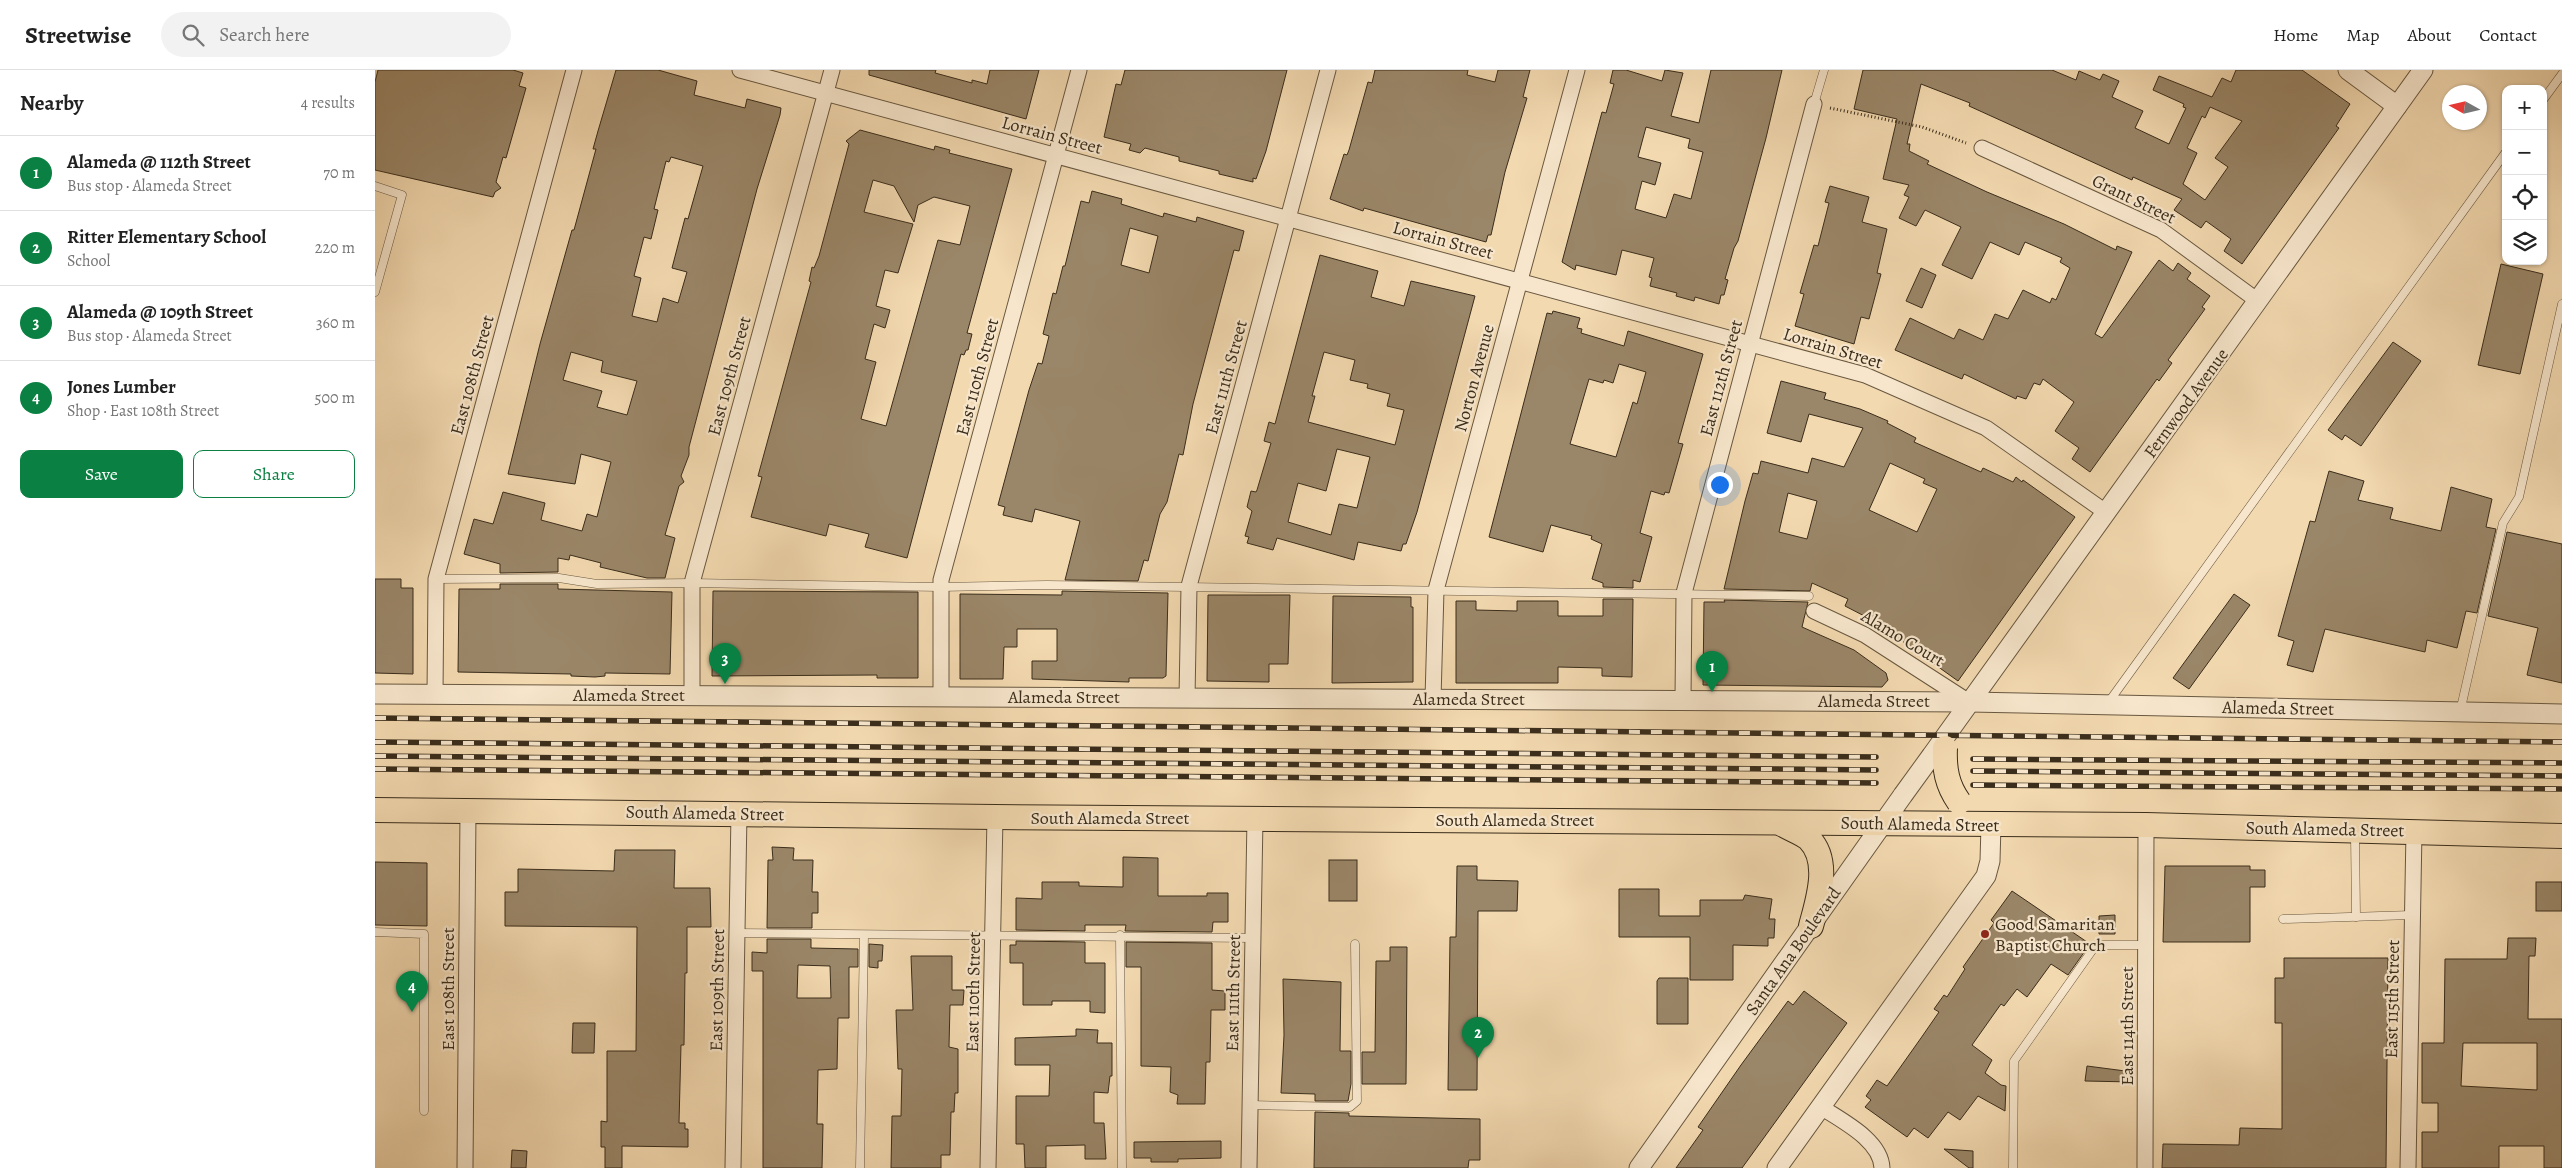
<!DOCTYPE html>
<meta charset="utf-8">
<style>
body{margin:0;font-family:Alegreya,serif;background:#f2f2f2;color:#222}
.controls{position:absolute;right:15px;top:15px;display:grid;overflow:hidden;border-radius:10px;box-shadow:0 1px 4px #0004}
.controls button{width:45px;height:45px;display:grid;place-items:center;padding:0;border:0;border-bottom:1px solid #e0e0e0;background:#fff;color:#222;font:25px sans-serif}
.compass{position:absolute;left:2067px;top:15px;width:45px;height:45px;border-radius:50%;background:#fff;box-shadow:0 1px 4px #0004;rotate:278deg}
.you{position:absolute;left:1344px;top:414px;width:18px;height:18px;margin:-12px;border:4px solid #fff;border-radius:50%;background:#1a73e8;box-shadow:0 0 0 8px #1a73e833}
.badge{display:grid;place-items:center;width:32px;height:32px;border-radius:50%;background:#0b8043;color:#fff;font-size:16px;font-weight:700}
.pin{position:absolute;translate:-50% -41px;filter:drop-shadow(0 1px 2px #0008)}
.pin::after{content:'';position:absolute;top:26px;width:18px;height:15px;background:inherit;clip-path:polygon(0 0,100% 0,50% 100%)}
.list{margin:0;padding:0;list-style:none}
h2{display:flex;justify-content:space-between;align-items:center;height:65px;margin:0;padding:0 20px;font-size:21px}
h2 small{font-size:16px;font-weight:400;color:#767676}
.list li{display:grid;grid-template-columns:32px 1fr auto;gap:15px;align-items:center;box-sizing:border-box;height:75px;padding:0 20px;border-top:1px solid #e0e0e0}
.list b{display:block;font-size:19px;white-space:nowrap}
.list p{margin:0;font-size:16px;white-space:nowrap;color:#767676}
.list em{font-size:16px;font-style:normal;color:#767676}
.actions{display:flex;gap:10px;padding:15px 20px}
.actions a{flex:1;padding:11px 0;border:1px solid #0b8043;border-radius:10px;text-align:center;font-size:18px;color:#0b8043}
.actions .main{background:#0b8043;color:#fff}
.icon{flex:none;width:28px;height:28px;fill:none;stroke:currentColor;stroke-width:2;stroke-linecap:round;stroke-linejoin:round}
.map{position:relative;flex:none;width:2187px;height:1098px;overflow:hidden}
header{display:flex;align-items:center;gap:30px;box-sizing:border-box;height:70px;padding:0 25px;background:#fff;border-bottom:1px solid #e0e0e0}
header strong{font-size:24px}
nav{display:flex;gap:28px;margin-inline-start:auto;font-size:18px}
.search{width:350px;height:45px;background:#f2f2f2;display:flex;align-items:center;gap:12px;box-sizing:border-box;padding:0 18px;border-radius:28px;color:#767676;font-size:19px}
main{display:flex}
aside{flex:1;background:#fff}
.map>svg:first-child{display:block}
.building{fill:#9a8668;stroke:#3a2d1b;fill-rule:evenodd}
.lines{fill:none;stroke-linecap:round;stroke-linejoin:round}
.service-casing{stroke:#685840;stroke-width:9}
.minor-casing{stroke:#685840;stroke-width:17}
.tertiary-casing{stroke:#685840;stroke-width:21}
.primary-casing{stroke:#3a2d1b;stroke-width:26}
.path{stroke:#3a2d1b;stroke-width:3;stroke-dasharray:1 2.5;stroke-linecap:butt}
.service{stroke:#f7e6cc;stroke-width:8}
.minor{stroke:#f7e6cc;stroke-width:15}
.tertiary{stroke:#f7e6cc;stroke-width:19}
.primary{stroke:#f3d9b0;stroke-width:24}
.rail-casing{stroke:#3a2d1b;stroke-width:5.5}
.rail{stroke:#f7e6cc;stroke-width:4;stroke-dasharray:11;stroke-linecap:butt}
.tertiary-bridge-casing{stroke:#685840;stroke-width:21;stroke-linecap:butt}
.primary-bridge-casing{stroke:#3a2d1b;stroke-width:26;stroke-linecap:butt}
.tertiary-bridge{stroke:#f7e6cc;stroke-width:19}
.primary-bridge{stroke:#f3d9b0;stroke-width:24}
.poi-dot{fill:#8f2418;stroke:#f7e6cc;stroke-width:2}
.labels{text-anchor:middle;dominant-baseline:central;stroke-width:4.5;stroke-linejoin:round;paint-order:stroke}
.street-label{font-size:18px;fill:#3a2d1b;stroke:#f7e6cc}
.poi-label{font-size:18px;fill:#3a2d1b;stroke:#f7e6cc;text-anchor:start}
</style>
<header>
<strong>Streetwise</strong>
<div class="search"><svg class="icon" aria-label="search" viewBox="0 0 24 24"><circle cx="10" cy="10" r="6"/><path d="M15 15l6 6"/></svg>Search here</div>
<nav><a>Home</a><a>Map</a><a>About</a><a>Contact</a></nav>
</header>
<main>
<aside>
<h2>Nearby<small>4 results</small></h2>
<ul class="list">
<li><span class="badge">1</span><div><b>Alameda @ 112th Street</b><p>Bus stop · Alameda Street</p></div><em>70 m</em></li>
<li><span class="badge">2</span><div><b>Ritter Elementary School</b><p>School</p></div><em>220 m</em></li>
<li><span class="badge">3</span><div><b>Alameda @ 109th Street</b><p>Bus stop · Alameda Street</p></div><em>360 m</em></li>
<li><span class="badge">4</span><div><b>Jones Lumber</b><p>Shop · East 108th Street</p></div><em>500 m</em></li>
</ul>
<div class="actions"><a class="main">Save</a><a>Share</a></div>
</aside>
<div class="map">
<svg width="2187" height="1098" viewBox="0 0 2187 1098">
<rect width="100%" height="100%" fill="#f3d9b0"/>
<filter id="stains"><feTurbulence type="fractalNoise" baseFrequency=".004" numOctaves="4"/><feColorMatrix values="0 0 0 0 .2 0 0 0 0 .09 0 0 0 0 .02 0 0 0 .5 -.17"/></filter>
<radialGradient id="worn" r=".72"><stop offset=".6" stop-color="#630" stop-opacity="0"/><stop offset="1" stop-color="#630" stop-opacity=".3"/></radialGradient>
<g class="building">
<polygon points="3,0 138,0 148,3 144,16 151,18 131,88 128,87 121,112 126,118 120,122 118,127 0,100 0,12"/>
<path d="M241 0H283L322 11 319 25 370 38 372 29 406 38 405 45 382 119 314 377V385L306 406 309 412 304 416 290 465 300 468 290 508H272L225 497 226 493 195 485 194 490 183 488V502L125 503V494L89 484 99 449 118 454 128 422 170 433 166 450 207 461 212 444 222 447 236 392 206 384 200 414 133 404 165 274 197 160H199L221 79H218L223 61ZM296 87 328 96 313 149 310 148 297 198 312 202 303 233 288 228 282 252 257 246 266 208 259 206 269 167 276 169 283 140 279 139 291 91 294 92ZM196 282 228 291 226 302 262 311 252 345 222 337 227 321 188 310Z"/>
<polygon points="494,0 561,0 560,3 597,13 597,10 612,14 615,0 664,0 651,49 494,5"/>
<polygon points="750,0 912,0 891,81 881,109 878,108 878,112 844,104 844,101 804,91 804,87 770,78 765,83 754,80 756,74 729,67 741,14 746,15"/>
<polygon points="1000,0 1093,0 1092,5 1120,12 1123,0 1155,0 1148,27 1152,28 1130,102 1116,165 1113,165 1111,172 989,138 988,141 955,129 969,84 972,85 974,80 993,12 997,13"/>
<path d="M1238 0H1251L1287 11 1290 0 1308 3 1296 46 1324 53 1336 0H1407L1391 68 1363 171 1359 178 1350 209 1353 210 1349 225H1346L1344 234 1320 227 1319 231 1301 226 1302 223 1275 216 1277 208 1274 207 1279 188 1247 180 1241 205 1201 195 1200 200 1187 192 1227 42 1231 43 1239 14 1235 13ZM1271 57 1315 69 1313 78 1328 82 1316 129 1299 124 1291 148 1260 139 1267 111 1280 115 1286 93 1263 87Z"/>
<path d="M1488 0H1677L1701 10 1704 1 1725 10 1728 4 1744 11 1737 27 1768 41 1760 58 1794 74 1811 38 1808 37 1809 34 1778 20 1784 6 1837 27 1847 8 1856 12 1861 0H1927L1975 34 1961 56 1964 58 1867 194 1849 181 1856 169 1831 151 1826 158 1799 140 1807 129 1758 107 1757 110 1594 36 1595 33 1546 14 1532 74H1535L1534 81 1554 91 1552 94 1612 122 1689 154 1741 180 1742 176 1757 182 1720 264 1727 268 1784 190 1798 201 1803 193 1816 203 1812 209 1835 226 1827 237 1830 239 1793 290 1797 293 1784 311 1782 309 1715 402 1697 389 1704 378 1680 361 1699 332 1668 309 1665 315 1659 313 1651 329 1642 326 1641 329 1589 304 1587 309 1520 280 1535 248 1579 269 1584 259 1608 270 1620 244 1633 249 1648 220 1675 233 1677 228 1681 230 1695 198 1685 192 1687 188 1650 172 1644 185 1615 172 1597 209 1567 195 1586 157 1550 140 1541 156 1524 148 1534 127 1529 125 1534 115 1508 109 1522 49 1479 39ZM1835 37 1867 51 1840 88 1853 97 1830 130 1808 114 1822 83 1812 78 1827 46 1830 48Z"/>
<path d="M485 60 559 80 560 76 575 80 574 83 637 99 592 263 597 264 593 280H591L589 285 586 284 532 488 490 477 494 464 454 454 451 466 376 447 387 407 383 406 436 212 434 211 437 197 439 198 444 186 474 74 471 71ZM498 110 519 116 539 152 543 135 559 127 595 136 585 175 563 170 511 356 486 349 501 292 490 289 499 254 510 258 515 240 501 236 510 200 523 203 538 154 489 142Z"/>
<polygon points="1455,116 1494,127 1487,152 1512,159 1502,203 1506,204 1494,249 1486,247 1479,274 1420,256 1429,224 1425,223 1439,175 1443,176 1454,133 1450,132"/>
<path d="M717 121 747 129 746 134 788 147 789 143 821 152 822 147 869 161 864 181 859 180 818 334 808 385 804 384 792 432 785 444 773 491 769 490 763 511 690 510 705 451 660 439 657 452 628 445 630 437 623 435 654 320 663 293 667 294 674 266 668 264 678 223 681 224 688 196H690L706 131 714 133ZM755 158 783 166 774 203 746 195Z"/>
<path d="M945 185 1003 201 996 227 1029 236 1036 211 1100 226 1042 442 1031 474H1028L1026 481 983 472 979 490 902 468 898 480 872 473 874 467 870 466 877 441 872 437 876 421 881 422 882 420 896 373 889 371 894 352 900 354ZM949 282 980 290 975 310 993 314 992 318 1015 324 1012 336 1029 340 1020 375 933 352 940 326H937ZM962 379 995 387 982 438 964 434 956 465 913 452 923 413 951 421Z"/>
<polygon points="2126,194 2168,204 2145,304 2103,295"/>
<polygon points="1546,198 1561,205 1547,238 1531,231"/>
<path d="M1178 241 1205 248 1202 258 1207 259 1206 263 1249 276 1253 261 1328 284 1303 373 1308 374 1294 423 1290 422 1289 425 1276 421 1265 463 1277 467 1265 512 1258 510V518L1228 517V513L1217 509 1227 474 1216 469 1217 466 1176 455 1168 482 1114 467 1172 243 1177 244ZM1244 294 1271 302 1262 334 1258 332 1241 387 1195 374 1214 309 1228 313 1229 310 1238 313Z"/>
<polygon points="2018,272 2046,291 1986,376 1970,365 1967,370 1953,360"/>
<path d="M1406 311 1451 323 1449 329 1485 339 1513 351 1512 353 1541 368 1539 372 1606 402 1608 398 1638 412 1641 407 1647 412 1648 410 1700 447 1583 611 1499 551 1470 536 1473 529 1437 513 1435 521 1349 519 1370 431 1378 403 1383 404 1386 391 1433 403 1437 388 1469 397 1488 358 1434 344 1426 372 1392 363ZM1515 393 1550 409 1548 413 1562 419 1542 462 1494 440ZM1413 423 1442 431 1432 469 1404 462Z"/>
<polygon points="1954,401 1989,411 1983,430 2018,438 2015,449 2066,461 2076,417 2117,429 2111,457 2121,459 2102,543 2091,541 2082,578 2052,570 2050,582 1950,559 1938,602 1912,595 1919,571 1903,566 1935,451 1940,452"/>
<polygon points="2132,462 2187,474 2187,613 2152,605 2163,558 2113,546"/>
<polygon points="0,509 26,509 26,518 38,518 38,604 0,603"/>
<polygon points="125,514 183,514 183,519 297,522 295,604 230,603 230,606 220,607 196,606 196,604 83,602 84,519 125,519"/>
<polygon points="338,521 543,522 543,608 502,608 502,605 337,606"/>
<polygon points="687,521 793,523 791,606 788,608 754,608 754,612 657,609 657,591 682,591 682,559 642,559 642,577 629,577 628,609 585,609 585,524 687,525"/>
<polygon points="1859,524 1875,535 1814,619 1798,608"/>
<polygon points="833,525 915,525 913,594 894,594 894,612 832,611"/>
<polygon points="958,526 1036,527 1036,537 1038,537 1038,612 957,613"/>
<polygon points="1228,529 1258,529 1257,607 1227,606 1227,598 1183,597 1183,613 1081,613 1081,531 1101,531 1101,540 1142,541 1142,531 1183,531 1183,546 1228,546"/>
<polygon points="1349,530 1433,532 1427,557 1479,580 1511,603 1513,610 1507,617 1328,615 1329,532 1350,532"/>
<polygon points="397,777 419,778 418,790 438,790 437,822 443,822 443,843 437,843 437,858 392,858 393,790 398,790"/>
<polygon points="240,780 300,780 299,818 335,818 336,857 312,857 312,903 310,903 309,975 306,975 304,1053 310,1053 310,1059 313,1059 313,1077 247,1076 247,1098 230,1098 230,1077 226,1077 226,1051 232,1052 232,981 261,981 262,857 130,856 130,822 143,822 143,799 239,801"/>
<polygon points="748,787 783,788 783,826 832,826 832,823 853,823 853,852 838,852 837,862 750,861 751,855 710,855 710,861 641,860 641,828 667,829 667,812 704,812 704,816 748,817"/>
<rect x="954" y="790" width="28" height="41"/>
<polygon points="0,792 52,793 52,856 0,855"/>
<polygon points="1082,796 1102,796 1102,810 1143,811 1142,841 1103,841 1102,1020 1073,1020 1075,867 1081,867"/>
<polygon points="1790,796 1875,796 1875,800 1890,800 1890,817 1875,817 1875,872 1788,872"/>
<rect x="2161" y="812" width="26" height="29"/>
<polygon points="1244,819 1284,819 1284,846 1325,846 1325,830 1368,830 1370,825 1397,829 1394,849 1400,849 1399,868 1393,868 1393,876 1358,875 1358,910 1315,910 1315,867 1244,867"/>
<polygon points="1637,821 1715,874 1693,905 1676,894 1652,927 1642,919 1629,936 1626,934 1597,975 1617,990 1610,1003 1626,1015 1631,1016 1630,1041 1603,1026 1585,1050 1573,1042 1553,1068 1539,1058 1532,1067 1490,1037 1496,1030 1491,1026 1502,1010 1512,1016 1546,968 1564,942 1559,939 1569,925 1572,927 1590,899 1588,897 1619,853 1616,850"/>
<polygon points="1740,845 1740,864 1724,864 1724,846"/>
<path d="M2133 868H2161L2160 886H2154L2153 949H2187V1098H2169V1076H2124V1098H2047V1062H2063V1033H2047V973H2069L2070 889H2132ZM2088 973H2162V1020L2086 1016Z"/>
<path d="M392 869H436V878L483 879V897H474V948H463L462 999 443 1000 442 1054H448L447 1098H388V901H377V882L392 883ZM423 895 455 896 456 928H422Z"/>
<polygon points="641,871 710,872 710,893 730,893 730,943 715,942 715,931 677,931 677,935 648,935 648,893 635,893 635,875 641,875"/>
<polygon points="751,872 837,873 837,920 850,921 850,940 836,940 835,992 831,992 830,1034 802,1034 803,1025 795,1022 796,997 766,996 766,897 751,897"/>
<polygon points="494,874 508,875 507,891 503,891 503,898 494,897"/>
<polygon points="1015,877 1032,877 1031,1014 987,1014 987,982 1000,982 1001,891 1015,891"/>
<polygon points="536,886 577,886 577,920 589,920 588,935 575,935 574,977 583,979 583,1023 580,1023 579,1042 576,1042 575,1085 566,1085 566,1098 516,1098 517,1046 526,1046 527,999 523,999 521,940 538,940"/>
<polygon points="1909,888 2013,888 2011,1098 1787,1098 1788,1074 1864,1075 1865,1058 1907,1059 1907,953 1900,953 1900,908 1909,908"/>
<polygon points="1284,908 1313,908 1313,954 1282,954 1282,911"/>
<polygon points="908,909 966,912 965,981 976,981 976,1014 973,1031 940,1031 940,1024 906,1023 909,965"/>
<polygon points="1429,921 1472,953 1367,1098 1301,1098 1328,1060 1323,1057 1366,995 1413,931 1418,935"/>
<polygon points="198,953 220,953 219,983 197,983"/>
<polygon points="701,959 723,960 722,973 737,973 737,1006 735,1006 733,1023 719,1022 719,1053 729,1053 731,1089 710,1089 710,1075 671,1076 671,1098 650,1098 649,1074 641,1074 641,1026 674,1026 675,995 640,995 640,968 701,966"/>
<polygon points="1712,996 1758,1002 1757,1012 1710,1011"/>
<polygon points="940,1042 974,1043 974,1046 1105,1049 1105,1090 1094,1090 1093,1098 939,1098"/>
<polygon points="846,1071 846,1088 803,1089 803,1092 776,1092 776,1088 759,1088 759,1072"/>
<polygon points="1569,1079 1598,1081 1598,1098 1594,1098"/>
<polygon points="137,1080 152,1081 151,1098 136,1098"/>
</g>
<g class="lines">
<defs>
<g id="service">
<polyline points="2168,30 2187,4"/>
<polyline points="1439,34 1449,0"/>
<polyline points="0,116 27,125 0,222"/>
<polyline points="61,509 184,508 222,514 317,513 565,517 672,515 1434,526"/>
<polyline points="1733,633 2131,82"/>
<polyline points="2085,642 2128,453 2144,427 2187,234"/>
<polyline points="1980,764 1981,847"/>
<polyline points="1908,849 2037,845"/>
<polyline points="0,862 49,864 49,1041"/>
<polyline points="361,863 878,868"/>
<polyline points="745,865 747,1098"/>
<polyline points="875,1035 975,1037 982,1031 980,874"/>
<polyline points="485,1098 489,865"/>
<polyline points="1638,1098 1639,991 1721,875 1771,875"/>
</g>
<g id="minor">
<polyline points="365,0 1490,305 1611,358 1732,443"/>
<polyline points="1607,78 1786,160 1883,231"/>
<polyline points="1439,541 1490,565 1594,632"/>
<polyline points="60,625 61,509 199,0"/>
<polyline points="317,626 317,513 457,0"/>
<polyline points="566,627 566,510 704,0"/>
<polyline points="812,628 814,516 953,0"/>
<polyline points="1058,629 1061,520 1202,0"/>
<polyline points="1308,630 1309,523 1439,34"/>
<path d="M1446 1037C1467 1051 1506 1070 1507 1098"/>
<polyline points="90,1098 93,741"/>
<polyline points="358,1098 364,743"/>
<polyline points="613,1098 620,747"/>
<polyline points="874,1098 880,748"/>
<polyline points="1770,1098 1771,755"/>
<polyline points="2033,1098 2039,761"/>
</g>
<g id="tertiary">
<polyline points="1973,0 2022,36"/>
<polyline points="0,624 1594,632 2187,644"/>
<polyline points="1557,685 2048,0"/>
<polyline points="1264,1098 1528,725"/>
<polyline points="1402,1098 1611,806 1615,791 1616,755"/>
</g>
<g id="primary">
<polyline points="0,740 620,747 1771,755 2187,766"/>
<path d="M1407 754C1415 759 1427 763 1434 769 1456 791 1443 830 1436 856"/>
</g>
</defs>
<use href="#service" class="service-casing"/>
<use href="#minor" class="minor-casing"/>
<use href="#tertiary" class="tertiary-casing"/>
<use href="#primary" class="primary-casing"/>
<polyline class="path" points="1455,38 1547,57 1591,73"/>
<use href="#service" class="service"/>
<use href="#minor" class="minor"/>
<use href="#tertiary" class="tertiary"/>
<use href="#primary" class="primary"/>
<defs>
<g id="rail">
<polyline points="0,648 2187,672"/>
<polyline points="0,672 1501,687"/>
<polyline points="0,686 1501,700"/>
<polyline points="1598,689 2187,693"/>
<polyline points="0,699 1501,713"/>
<polyline points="1598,701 2187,706"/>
<polyline points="1598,715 2187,719"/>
</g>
</defs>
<use href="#rail" class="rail-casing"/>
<use href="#rail" class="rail"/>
<defs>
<polyline id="tertiary-bridge" points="1528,725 1557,685"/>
<path id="primary-bridge" d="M1570 678C1569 699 1572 715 1584 732"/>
</defs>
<use href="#tertiary-bridge" class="tertiary-bridge-casing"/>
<use href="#primary-bridge" class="primary-bridge-casing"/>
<use href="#tertiary-bridge" class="tertiary-bridge"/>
<use href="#primary-bridge" class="primary-bridge"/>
</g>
<circle class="poi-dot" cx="1610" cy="864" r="5"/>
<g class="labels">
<g class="street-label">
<text transform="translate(677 65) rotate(15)">Lorrain Street</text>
<text transform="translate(1759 129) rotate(26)">Grant Street</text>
<text transform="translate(1068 170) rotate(15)">Lorrain Street</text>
<text transform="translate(1458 278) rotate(17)">Lorrain Street</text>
<text transform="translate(97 305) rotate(-75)">East 108th Street</text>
<text transform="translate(354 306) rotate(-75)">East 109th Street</text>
<text transform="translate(602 307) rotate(-75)">East 110th Street</text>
<text transform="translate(851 307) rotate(-75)">East 111th Street</text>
<text transform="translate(1099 308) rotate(-75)">Norton Avenue</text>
<text transform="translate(1346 308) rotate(-75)">East 112th Street</text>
<text transform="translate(1811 333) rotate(-54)">Fernwood Avenue</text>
<text transform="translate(1528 568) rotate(31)">Alamo Court</text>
<text x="254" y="625">Alameda Street</text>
<text x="689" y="627">Alameda Street</text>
<text x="1094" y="629">Alameda Street</text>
<text x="1499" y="631">Alameda Street</text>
<text transform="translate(1903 638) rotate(1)">Alameda Street</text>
<text transform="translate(330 743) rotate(1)">South Alameda Street</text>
<text x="735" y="748">South Alameda Street</text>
<text x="1140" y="750">South Alameda Street</text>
<text transform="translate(1545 754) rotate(1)">South Alameda Street</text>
<text transform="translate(1950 759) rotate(1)">South Alameda Street</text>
<text transform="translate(1418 881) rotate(-55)">Santa Ana Boulevard</text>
<text transform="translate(73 919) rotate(-90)">East 108th Street</text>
<text transform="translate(342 920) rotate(-89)">East 109th Street</text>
<text transform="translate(598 922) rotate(-89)">East 110th Street</text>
<text transform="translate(858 923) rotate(-89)">East 111th Street</text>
<text transform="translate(2017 929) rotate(-89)">East 115th Street</text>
<text transform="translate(1752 956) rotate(-90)">East 114th Street</text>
</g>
<g class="poi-label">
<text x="1620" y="854">Good Samaritan<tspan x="1620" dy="21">Baptist Church</tspan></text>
</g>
</g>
<rect width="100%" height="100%" filter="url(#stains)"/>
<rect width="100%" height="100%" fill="url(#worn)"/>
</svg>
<div class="controls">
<button>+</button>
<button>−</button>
<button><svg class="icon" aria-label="locate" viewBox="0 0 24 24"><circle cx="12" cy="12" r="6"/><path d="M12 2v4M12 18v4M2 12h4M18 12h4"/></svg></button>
<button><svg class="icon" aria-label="layers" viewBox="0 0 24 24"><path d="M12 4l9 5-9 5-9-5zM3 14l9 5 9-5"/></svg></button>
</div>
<svg class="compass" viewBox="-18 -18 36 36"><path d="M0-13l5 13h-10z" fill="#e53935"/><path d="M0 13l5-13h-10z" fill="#767676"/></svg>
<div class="you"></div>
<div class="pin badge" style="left:1337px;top:622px">1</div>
<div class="pin badge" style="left:1103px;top:988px">2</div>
<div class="pin badge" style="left:350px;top:614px">3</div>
<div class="pin badge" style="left:37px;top:942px">4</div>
</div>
</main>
